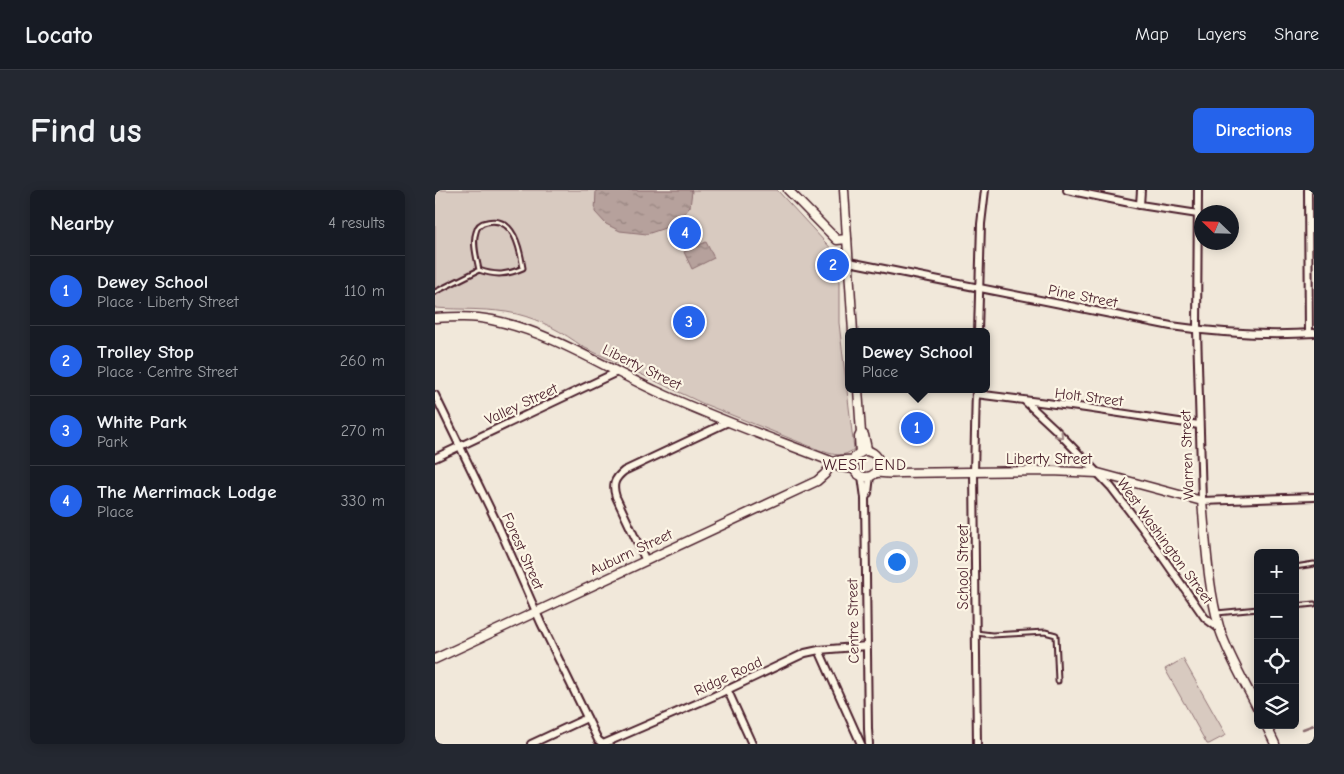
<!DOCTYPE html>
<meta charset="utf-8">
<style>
body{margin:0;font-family:"Comic Neue",sans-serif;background:#242831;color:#f1f3f6}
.controls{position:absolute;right:15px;bottom:15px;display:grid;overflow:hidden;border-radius:8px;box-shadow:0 2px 12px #0003}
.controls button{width:45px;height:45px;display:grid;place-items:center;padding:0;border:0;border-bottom:1px solid #363941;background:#171b24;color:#f1f3f6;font:25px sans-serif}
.compass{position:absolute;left:759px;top:15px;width:45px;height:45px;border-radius:50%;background:#171b24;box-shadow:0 2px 12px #0003;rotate:293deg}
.you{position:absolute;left:461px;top:371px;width:18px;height:18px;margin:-12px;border:4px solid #fff;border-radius:50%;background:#1a73e8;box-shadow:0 0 0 8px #1a73e833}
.badge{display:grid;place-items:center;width:32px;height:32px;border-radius:50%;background:#2563eb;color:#fff;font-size:16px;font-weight:700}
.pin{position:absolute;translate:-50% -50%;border:2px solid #fff;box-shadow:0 1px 5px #0006}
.popup{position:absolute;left:410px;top:138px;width:145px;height:65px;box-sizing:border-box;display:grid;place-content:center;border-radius:8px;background:#171b24;filter:drop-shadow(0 1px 4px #0005);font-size:16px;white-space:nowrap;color:#9ea1a6}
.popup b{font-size:19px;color:#f1f3f6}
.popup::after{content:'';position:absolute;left:50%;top:100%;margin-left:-10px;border:10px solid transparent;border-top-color:#171b24}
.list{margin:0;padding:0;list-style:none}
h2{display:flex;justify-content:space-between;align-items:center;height:65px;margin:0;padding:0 20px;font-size:21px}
h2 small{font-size:16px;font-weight:400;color:#9ea1a6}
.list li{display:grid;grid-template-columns:32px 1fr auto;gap:15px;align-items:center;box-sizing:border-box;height:70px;padding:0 20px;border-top:1px solid #363941}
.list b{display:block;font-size:19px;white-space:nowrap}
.list p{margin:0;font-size:16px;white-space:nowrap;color:#9ea1a6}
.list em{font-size:16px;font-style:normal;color:#9ea1a6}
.icon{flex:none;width:28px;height:28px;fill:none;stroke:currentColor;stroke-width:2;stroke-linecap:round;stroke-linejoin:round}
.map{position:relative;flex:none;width:879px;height:554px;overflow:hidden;border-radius:8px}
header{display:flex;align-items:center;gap:30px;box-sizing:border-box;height:70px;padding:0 25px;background:#171b24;border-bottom:1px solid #363941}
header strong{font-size:24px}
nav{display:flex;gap:28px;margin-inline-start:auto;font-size:18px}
.intro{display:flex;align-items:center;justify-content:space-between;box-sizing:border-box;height:120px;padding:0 30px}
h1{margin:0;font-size:35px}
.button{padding:12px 22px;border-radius:8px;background:#2563eb;color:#fff;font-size:18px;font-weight:700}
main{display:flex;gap:30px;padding:0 30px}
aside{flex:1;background:#171b24;border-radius:8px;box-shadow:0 2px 12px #0003}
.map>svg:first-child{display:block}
.park{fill:#d8cac0;stroke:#917476}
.water{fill:url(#water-ripples);stroke:#8b6d6f}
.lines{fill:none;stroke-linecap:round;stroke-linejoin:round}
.stream{stroke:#8b6d6f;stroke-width:2.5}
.service-casing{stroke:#4a1f2b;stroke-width:7}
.minor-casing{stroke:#4a1f2b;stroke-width:10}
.tertiary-casing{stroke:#4a1f2b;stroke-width:11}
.service{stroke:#fcf5e5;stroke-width:3}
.minor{stroke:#fcf5e5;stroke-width:6}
.tertiary{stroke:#fcf5e5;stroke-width:8}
.oneway{stroke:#a38a88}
.labels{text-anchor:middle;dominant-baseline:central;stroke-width:4.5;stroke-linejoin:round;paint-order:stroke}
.street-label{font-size:15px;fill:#4a1f2b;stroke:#fcf5e5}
.neighbourhood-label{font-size:16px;letter-spacing:1px;fill:#4a1f2b;stroke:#fcf5e5}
</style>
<header>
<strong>Locato</strong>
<nav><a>Map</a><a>Layers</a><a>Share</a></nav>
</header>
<div class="intro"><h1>Find us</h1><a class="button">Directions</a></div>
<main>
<aside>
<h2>Nearby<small>4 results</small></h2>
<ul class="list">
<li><span class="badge">1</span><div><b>Dewey School</b><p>Place · Liberty Street</p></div><em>110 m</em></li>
<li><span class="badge">2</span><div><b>Trolley Stop</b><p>Place · Centre Street</p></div><em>260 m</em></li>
<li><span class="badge">3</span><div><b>White Park</b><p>Park</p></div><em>270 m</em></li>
<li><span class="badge">4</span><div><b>The Merrimack Lodge</b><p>Place</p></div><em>330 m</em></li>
</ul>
</aside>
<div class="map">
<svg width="879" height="554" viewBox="0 0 879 554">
<defs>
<pattern id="water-ripples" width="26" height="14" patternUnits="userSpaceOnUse" patternTransform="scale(1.25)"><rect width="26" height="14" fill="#b6a19c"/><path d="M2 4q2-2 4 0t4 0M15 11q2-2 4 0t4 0" fill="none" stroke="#96837f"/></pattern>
</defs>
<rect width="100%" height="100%" fill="#f1e8da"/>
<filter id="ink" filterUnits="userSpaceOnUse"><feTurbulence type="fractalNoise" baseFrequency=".02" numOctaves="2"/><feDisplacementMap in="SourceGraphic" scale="10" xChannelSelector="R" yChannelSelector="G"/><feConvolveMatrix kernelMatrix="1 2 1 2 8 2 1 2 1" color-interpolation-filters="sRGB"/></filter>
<g filter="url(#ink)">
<g class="park">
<path d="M0 0H342L402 65 404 74V133L419 259C406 270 394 263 379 258L269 214 148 157C128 142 106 130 82 124 55 118 27 120 0 118Z"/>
<polygon points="748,469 791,545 774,554 772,554 730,479"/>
</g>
<g class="water">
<polygon points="161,0 256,0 257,1 255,17 239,35 212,44 185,41 171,34 160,22"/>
<polygon points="271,52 279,68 257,79 249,62"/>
</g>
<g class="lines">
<polyline class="stream" points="868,539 879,535"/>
<defs>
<g id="service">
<path d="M0 102 44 80C61 86 72 85 88 78 85 59 79 26 52 32 46 33 42 36 41 42 37 53 42 69 44 80"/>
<polyline points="860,377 879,374"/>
<polyline points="860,416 879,414"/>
<polyline points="782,423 823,419"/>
<polyline points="541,443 557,445 610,442 621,445 623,491"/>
</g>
<g id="minor">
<polyline points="632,0 705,15 763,24"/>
<polyline points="763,0 762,140 767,311 879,307"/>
<polyline points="873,0 874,143"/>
<polyline points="705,15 706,0"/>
<path d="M414 72 736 136C784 143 831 146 879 143"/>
<polyline points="543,142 546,34 550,0"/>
<polyline points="541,199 539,283 542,554"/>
<polyline points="541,204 651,218 764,235"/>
<polyline points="0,205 62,333 106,433 163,550 168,554"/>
<polyline points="590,211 620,239 676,297 708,339 770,428 786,440"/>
<polyline points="0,268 182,182"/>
<polyline points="427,286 430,308 433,539 434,554"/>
<polyline points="430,308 433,303 435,286"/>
<path d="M211 371 181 307C177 295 179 289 189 281L293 232"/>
<polyline points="384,460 426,554"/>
<polyline points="292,499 317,554"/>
<polyline points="96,554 152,528"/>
<polyline points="168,554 277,507 370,463 384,460 432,456"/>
</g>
<g id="tertiary">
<polyline points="353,0 402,50 412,49"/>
<polyline points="409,0 418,142"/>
<path d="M0 128C19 127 38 126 57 130 116 142 167 176 221 201 278 228 339 249 398 272L404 277 420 279"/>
<polyline points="423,199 426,243 424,247 425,263"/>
<polyline points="426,243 429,245 432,259 435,262"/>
<circle cx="431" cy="274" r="13"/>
<path d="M398 272C405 269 412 271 420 269"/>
<polyline points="444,273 458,278 464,283"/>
<path d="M441 283C449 282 456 285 464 283L616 281 663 283 767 311C771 354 773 399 785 440 794 467 810 493 823 519"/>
<polyline points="0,469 382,291 390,284 398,272"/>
<polyline points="831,535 840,554"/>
</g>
</defs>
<use href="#service" class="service-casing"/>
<use href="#minor" class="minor-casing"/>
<use href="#tertiary" class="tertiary-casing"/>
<use href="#service" class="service"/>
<use href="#minor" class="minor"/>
<use href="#tertiary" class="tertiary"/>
</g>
<defs><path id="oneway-chevron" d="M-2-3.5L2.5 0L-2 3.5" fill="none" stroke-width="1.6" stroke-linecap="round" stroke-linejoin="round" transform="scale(1.25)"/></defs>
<use class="oneway" href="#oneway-chevron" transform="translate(625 245) rotate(46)"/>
</g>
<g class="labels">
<g class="street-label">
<text transform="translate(648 106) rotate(11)">Pine Street</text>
<text transform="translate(207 177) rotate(26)">Liberty Street</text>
<text transform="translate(654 207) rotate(7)">Holt Street</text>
<text transform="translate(86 214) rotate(-25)">Valley Street</text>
<text transform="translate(752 265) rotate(-92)">Warren Street</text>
<text x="614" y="269">Liberty Street</text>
<text transform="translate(730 351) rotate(54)">West Washington Street</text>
<text transform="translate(88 361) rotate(66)">Forest Street</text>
<text transform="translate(196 362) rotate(-25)">Auburn Street</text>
<text transform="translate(528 377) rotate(-90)">School Street</text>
<text transform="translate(418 431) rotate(-91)">Centre Street</text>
<text transform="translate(293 486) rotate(-25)">Ridge Road</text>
</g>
<g class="neighbourhood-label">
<text x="430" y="275">WEST END</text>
</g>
</g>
</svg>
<div class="controls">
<button>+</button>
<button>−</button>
<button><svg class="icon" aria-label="locate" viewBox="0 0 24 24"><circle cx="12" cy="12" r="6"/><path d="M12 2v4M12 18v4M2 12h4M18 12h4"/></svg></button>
<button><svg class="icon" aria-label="layers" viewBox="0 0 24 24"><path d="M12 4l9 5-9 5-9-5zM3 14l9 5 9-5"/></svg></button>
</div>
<svg class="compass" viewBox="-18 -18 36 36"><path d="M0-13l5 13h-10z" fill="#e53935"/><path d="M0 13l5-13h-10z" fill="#9ea1a6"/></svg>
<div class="you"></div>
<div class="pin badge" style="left:482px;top:238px">1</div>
<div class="popup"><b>Dewey School</b>Place</div>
<div class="pin badge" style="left:398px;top:75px">2</div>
<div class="pin badge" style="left:254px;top:132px">3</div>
<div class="pin badge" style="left:250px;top:43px">4</div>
</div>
</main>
